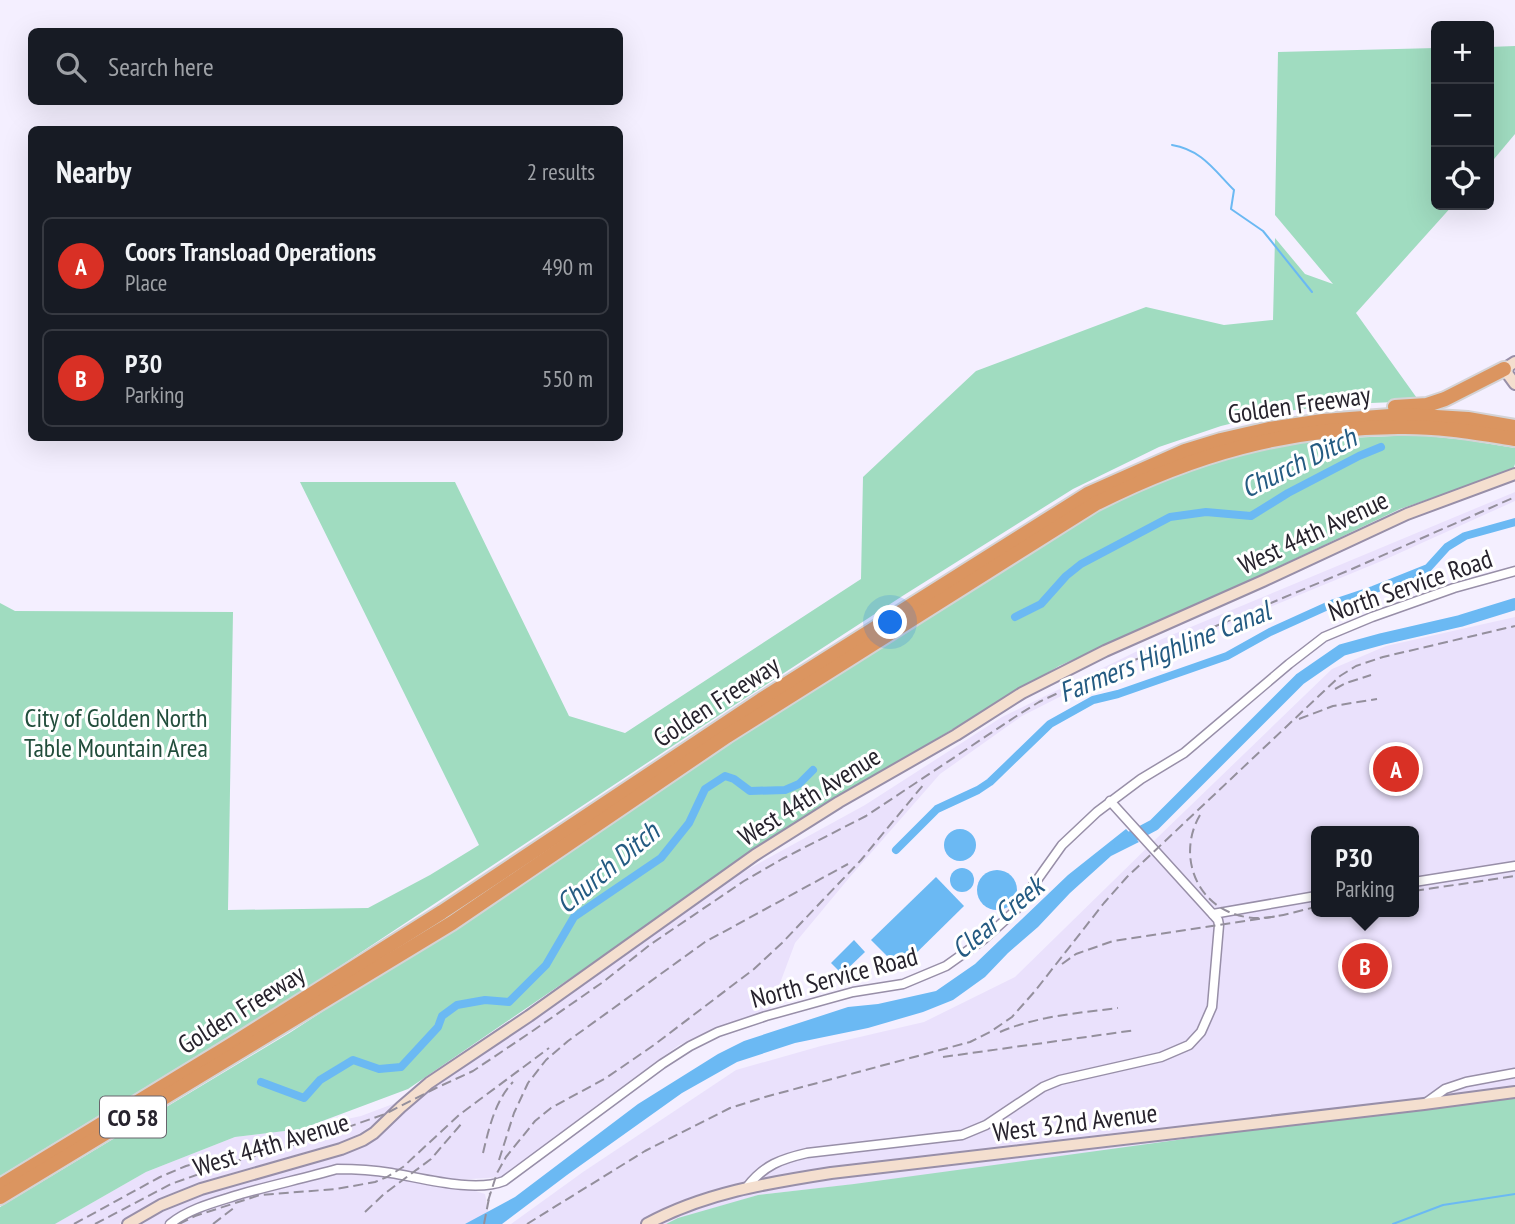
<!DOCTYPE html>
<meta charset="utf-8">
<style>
body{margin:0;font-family:"PT Sans Narrow",sans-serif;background:#242831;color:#f1f3f6}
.controls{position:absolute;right:21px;top:21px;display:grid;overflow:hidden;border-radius:10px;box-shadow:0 7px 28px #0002}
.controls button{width:63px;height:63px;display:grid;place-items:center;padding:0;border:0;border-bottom:2px solid #363941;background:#171b24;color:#f1f3f6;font:35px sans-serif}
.you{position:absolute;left:891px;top:623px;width:24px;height:24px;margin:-18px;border:5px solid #fff;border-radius:50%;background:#1a73e8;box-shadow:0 0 0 10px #1a73e833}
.badge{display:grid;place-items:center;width:46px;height:46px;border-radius:50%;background:#d93025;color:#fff;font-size:23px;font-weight:700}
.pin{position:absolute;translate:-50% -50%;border:4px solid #fff;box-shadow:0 2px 7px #0006}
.popup{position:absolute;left:1311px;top:826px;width:108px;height:91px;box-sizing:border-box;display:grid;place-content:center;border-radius:10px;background:#171b24;filter:drop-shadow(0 2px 5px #0005);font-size:23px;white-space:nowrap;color:#9ea1a6}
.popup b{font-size:26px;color:#f1f3f6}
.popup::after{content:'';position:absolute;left:50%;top:100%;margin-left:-14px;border:14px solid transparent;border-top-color:#171b24}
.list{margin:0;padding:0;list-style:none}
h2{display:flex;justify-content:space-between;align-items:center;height:91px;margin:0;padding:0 28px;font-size:30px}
h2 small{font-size:23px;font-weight:400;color:#9ea1a6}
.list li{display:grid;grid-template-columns:46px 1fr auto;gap:21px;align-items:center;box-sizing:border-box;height:98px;margin:0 14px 14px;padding:0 14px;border:2px solid #363941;border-radius:10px}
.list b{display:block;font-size:26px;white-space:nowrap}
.list p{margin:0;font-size:23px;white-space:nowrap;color:#9ea1a6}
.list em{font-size:23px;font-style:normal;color:#9ea1a6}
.icon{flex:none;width:38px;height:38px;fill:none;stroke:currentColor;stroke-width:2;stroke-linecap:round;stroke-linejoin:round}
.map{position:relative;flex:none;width:1515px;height:1224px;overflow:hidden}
.search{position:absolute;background:#171b24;box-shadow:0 7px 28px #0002;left:28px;top:28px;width:595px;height:77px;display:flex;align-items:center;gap:18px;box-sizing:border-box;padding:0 24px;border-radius:10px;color:#9ea1a6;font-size:26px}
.panel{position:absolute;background:#171b24;box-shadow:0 7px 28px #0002;left:28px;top:126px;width:595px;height:315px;border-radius:10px}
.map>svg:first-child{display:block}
.built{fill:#eae1fc;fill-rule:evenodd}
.green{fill:#a0dcc0}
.water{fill:#6bb9f3}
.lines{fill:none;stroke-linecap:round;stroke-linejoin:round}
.stream{stroke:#6bb9f3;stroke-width:2}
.canal{stroke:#6bb9f3;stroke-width:8}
.river{stroke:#6bb9f3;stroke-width:12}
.street-casing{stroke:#988fa8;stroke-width:11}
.secondary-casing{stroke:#988fa8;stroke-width:14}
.highway-casing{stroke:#d4d3d5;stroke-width:18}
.street{stroke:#fff;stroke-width:8}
.secondary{stroke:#f4dfcf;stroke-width:10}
.highway{stroke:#db9560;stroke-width:14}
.rail{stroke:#948f9c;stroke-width:2;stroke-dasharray:10 5;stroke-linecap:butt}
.labels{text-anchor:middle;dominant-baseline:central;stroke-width:6;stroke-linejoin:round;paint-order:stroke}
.shield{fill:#fff;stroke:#68656c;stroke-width:2}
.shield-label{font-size:24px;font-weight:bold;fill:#27232d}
.street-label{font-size:26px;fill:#27232d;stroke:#fff}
.park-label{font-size:26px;fill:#224e3c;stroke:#fff}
.water-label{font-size:28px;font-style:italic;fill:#245b82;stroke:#fff}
</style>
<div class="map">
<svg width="1515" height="1224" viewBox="0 0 1515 1224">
<rect width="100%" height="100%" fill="#f4efff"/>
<g class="built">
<polygon points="1515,492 1515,501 1384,560 1093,680 1022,716 940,774 849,878 795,943 770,1010 745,1018 679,1045 612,1094 502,1177 456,1180 406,1170 485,1194 491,1224 143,1224 156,1215 196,1197 336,1157 398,1113 381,1119 362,1132 345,1141 204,1181 165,1196 132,1214 119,1224 55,1224 146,1172 235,1137 301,1129 361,1116 417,1095 714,888 865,805 1002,717 1162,639"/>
<path d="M1515 617V1111L758 1195 666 1224H511L583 1172 736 1070 821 1046 924 1022 1015 977 1157 838 1332 669 1386 646ZM1316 831H1414V912H1316Z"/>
</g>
<g class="green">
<polygon points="1515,46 1515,134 1489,165 1489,47"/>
<polygon points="1436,48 1436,205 1453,205 1356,313 1419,401 1347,404 1278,412 1221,426 1159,447 1073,489 904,595 733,706 295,996 0,1176 0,603 15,611 233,612 228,910 368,908 430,875 479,845 300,482 455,482 569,716 625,733 861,579 863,477 976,371 1146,307 1224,325 1273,320 1275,238 1305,274 1333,284 1275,215 1278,52"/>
<polygon points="1417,435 1466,440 1515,448 1515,464 1513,470 1400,509 1257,577 1059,666 808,815 751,851 594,962 408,1089 301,1129 235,1137 146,1172 55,1224 0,1224 0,1207 291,1032 437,937 670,779 1030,550 1103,508 1153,483 1204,464 1264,450 1323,439"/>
<polygon points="1515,1094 1515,1224 666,1224 678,1218 758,1195 854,1184"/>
</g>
<g class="water">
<polygon points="1126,829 1139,842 1111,856 1070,893 1038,927 1008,953 985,977 953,1000 923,1012 868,1028 795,1043 737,1062 682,1093 567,1175 502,1224 465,1224 515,1197 638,1104 718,1054 744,1041 848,1007 878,1004 936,991 975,964 1068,875"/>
<circle cx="960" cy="845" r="16"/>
<circle cx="962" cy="880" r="12"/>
<circle cx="997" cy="890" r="20"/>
<polygon points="936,877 964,906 900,969 871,940"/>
<polygon points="854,940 865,952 842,974 831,963"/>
</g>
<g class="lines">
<g class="stream">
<path d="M1172 145C1202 150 1214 170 1234 190L1231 209 1263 231 1312 292"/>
<polyline points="1393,1224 1443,1205 1515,1194"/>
</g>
<g class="canal">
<polyline points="1015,617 1041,604 1066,576 1081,564 1170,517 1206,512 1251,516 1288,493 1359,456 1381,447"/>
<polyline points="896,850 937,809 978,790 990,782 1050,724 1093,700 1118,694 1227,656 1270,632 1334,603 1373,590 1428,568 1447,547 1465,536 1515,522"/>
<polyline points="261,1082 304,1098 320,1080 353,1060 379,1069 401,1067 438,1027 442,1016 457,1005 485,1000 509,1002 546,965 574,917 661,858 689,823 705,789 725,776 734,779 750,791 785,790 799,784 813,770"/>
</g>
<polyline class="river" points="1120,843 1154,825 1300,679 1342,650 1382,639 1460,621 1515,604"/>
<defs>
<g id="street">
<polyline points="1414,882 1515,866"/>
<polyline points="1213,914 1316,896"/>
<polyline points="1427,1102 1445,1089 1466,1082 1515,1073"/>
<path d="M747 1187C764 1165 781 1159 807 1153L962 1135 986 1125 1043 1087 1060 1080 1161 1057 1189 1045 1201 1032 1212 1007 1219 925 1218 920 1110 801"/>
<path d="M170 1224C190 1208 216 1202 241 1194 273 1185 305 1178 337 1169 355 1169 373 1170 391 1173 422 1178 475 1193 504 1181L662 1064 690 1046 718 1032 766 1016 853 992 903 984 946 966 984 939 1015 911 1062 845 1097 812 1141 779 1184 753 1289 664 1324 637 1372 617 1454 588 1515 571"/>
</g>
<g id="secondary">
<polyline points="1515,362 1504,369 1515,384"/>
<polyline points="128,1224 161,1205 201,1189 341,1149 363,1140 374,1133 401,1107 429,1083 529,1016 755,855 839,802 956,735 1022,693 1105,651 1263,581 1407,514 1515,474"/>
<path d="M647 1224C704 1193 767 1183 831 1173L1424 1104 1515 1092"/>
</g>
<g id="highway">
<polyline points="1395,407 1427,405 1445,399 1504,369"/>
<polyline points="0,1186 231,1045 442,912 761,700 1088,494 1185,451 1221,440 1269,429 1323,421 1404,415 1468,419 1515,427"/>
<path d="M0 1197 452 923 727 736 1095 504C1194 454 1286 428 1398 427 1437 426 1477 433 1515 439"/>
</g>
</defs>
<use href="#street" class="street-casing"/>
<use href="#secondary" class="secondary-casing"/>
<use href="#highway" class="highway-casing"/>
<use href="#street" class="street"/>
<use href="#secondary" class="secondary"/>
<use href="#highway" class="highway"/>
<g class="rail">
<polyline points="1335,689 1346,683 1371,675"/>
<polyline points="1299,719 1333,706 1377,699"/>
<path d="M1200 815C1176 856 1197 909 1246 917 1269 921 1293 912 1316 907"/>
<polyline points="1414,891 1515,876"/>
<polyline points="1062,964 1076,954 1113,941 1278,916"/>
<path d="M1000 1032C1037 1016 1079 1013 1118 1008"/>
<polyline points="943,1057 1136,1030"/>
<path d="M483 1153C489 1128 495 1101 513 1082"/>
<polyline points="499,1160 514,1113 528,1083 546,1060 568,1041 705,942 848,864"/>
<polyline points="488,1201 497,1173 506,1157 535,1121 551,1108 606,1078 654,1045 754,969 782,943 861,860 924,784"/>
<polyline points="365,1212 384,1194 431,1159 462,1123"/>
<polyline points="74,1224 160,1177 186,1166 236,1151"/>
<polyline points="95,1224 171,1184 233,1162 311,1140 385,1114 436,1088 473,1071 534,1030 603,982 651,944 744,881 782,859 866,816 1015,717 1039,702 1075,685 1352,569 1515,497"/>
<polyline points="179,1224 195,1216 260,1195 336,1189 375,1182 387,1177 403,1167 459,1115 549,1048"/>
<polyline points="213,1224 235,1207"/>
<polyline points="484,1224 490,1193"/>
<polyline points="527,1224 645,1151 730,1108 765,1097 970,1042 990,1032 1012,1017 1035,991 1104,903 1127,877 1340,676 1356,666 1383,657 1515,626"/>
</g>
</g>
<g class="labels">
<rect class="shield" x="100" y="1096.5" width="66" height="41" rx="5"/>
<g class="shield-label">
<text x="133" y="1117">CO 58</text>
</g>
<g class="street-label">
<text transform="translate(1299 404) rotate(-8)">Golden Freeway</text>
<text transform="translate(1313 532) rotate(-25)">West 44th Avenue</text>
<text transform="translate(1410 585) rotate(-19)">North Service Road</text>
<text transform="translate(716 701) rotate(-33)">Golden Freeway</text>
<text transform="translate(809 796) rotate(-32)">West 44th Avenue</text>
<text transform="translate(834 977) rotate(-15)">North Service Road</text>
<text transform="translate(241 1009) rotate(-32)">Golden Freeway</text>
<text transform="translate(1075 1122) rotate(-7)">West 32nd Avenue</text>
<text transform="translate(271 1144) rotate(-17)">West 44th Avenue</text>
</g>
<g class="park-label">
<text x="116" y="717">City of Golden North<tspan x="116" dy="30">Table Mountain Area</tspan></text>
</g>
<g class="water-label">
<text transform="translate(1298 462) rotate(-26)">Church Ditch</text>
<text transform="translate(1164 651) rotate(-22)">Farmers Highline Canal</text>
<text transform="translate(607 867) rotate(-40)">Church Ditch</text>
<text transform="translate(997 917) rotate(-40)">Clear Creek</text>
</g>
</g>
</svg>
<div class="controls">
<button>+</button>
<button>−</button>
<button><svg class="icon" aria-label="locate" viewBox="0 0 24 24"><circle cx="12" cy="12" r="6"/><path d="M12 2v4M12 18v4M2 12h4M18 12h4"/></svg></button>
</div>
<div class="you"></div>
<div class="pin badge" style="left:1396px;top:769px">A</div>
<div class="pin badge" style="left:1365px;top:966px">B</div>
<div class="popup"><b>P30</b>Parking</div>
<div class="search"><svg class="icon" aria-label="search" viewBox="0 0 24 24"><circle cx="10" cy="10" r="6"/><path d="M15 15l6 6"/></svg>Search here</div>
<section class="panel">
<h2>Nearby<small>2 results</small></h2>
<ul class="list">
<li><span class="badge">A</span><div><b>Coors Transload Operations</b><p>Place</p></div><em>490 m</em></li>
<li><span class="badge">B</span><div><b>P30</b><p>Parking</p></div><em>550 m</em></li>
</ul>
</section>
</div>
